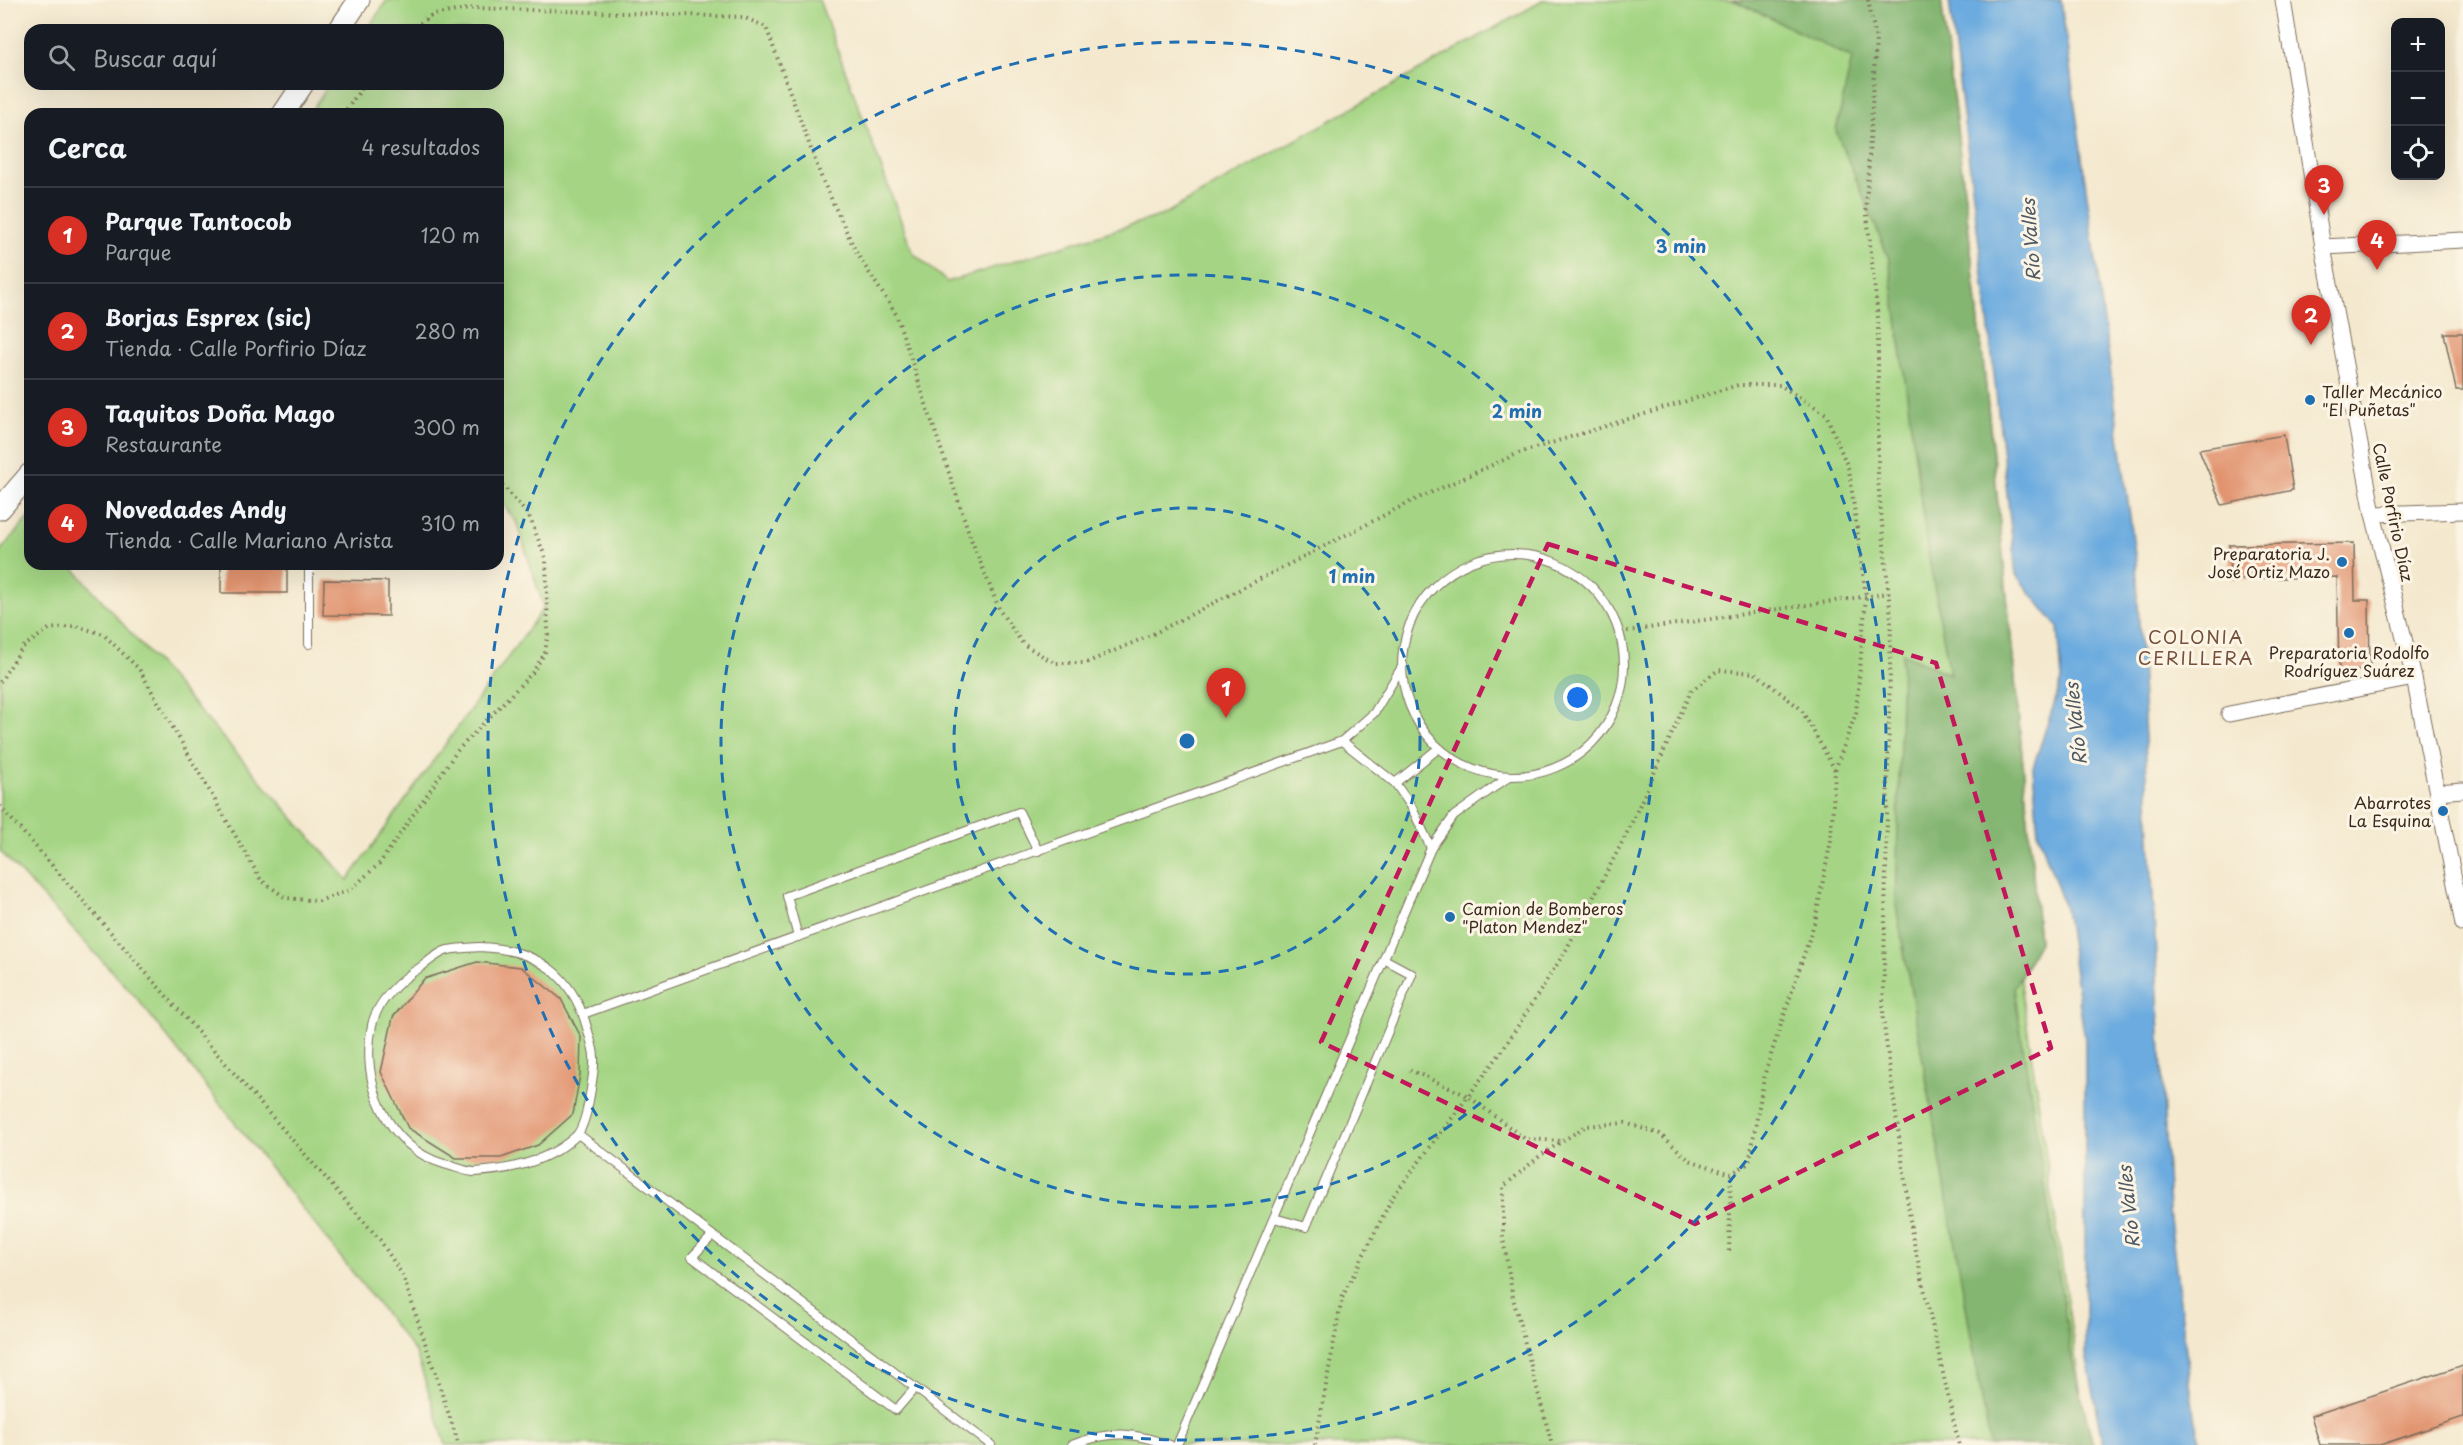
<!DOCTYPE html>
<html lang="es">
<meta charset="utf-8">
<style>
body{margin:0;font-family:"Playpen Sans",sans-serif;background:#20242c;color:#f1f3f6}
.controls{position:absolute;right:18px;top:18px;display:grid;overflow:hidden;border-radius:12px;box-shadow:0 6px 24px #0002}
.controls button{width:54px;height:54px;display:grid;place-items:center;padding:0;border:0;border-bottom:2px solid #363941;background:#171b24;color:#f1f3f6;font:30px sans-serif}
.you{position:absolute;left:1578px;top:698px;width:21px;height:21px;margin:-15px;border:4px solid #fff;border-radius:50%;background:#1a73e8;box-shadow:0 0 0 9px #1a73e833}
.badge{display:grid;place-items:center;width:39px;height:39px;border-radius:50%;background:#d93025;color:#fff;font-size:20px;font-weight:700}
.pin{position:absolute;translate:-50% -50px;filter:drop-shadow(0 2px 3px #0008)}
.pin::after{content:'';position:absolute;top:32px;width:21px;height:18px;background:inherit;clip-path:polygon(0 0,100% 0,50% 100%)}
.list{margin:0;padding:0;list-style:none}
h2{display:flex;justify-content:space-between;align-items:center;height:78px;margin:0;padding:0 24px;font-size:26px}
h2 small{font-size:20px;font-weight:400;color:#9ea1a6}
.list li{display:grid;grid-template-columns:39px 1fr auto;gap:18px;align-items:center;box-sizing:border-box;height:96px;padding:0 24px;border-top:2px solid #363941}
.list b{display:block;font-size:22px;white-space:nowrap}
.list p{margin:0;font-size:20px;white-space:nowrap;color:#9ea1a6}
.list em{font-size:20px;font-style:normal;color:#9ea1a6}
.icon{flex:none;width:33px;height:33px;fill:none;stroke:currentColor;stroke-width:2;stroke-linecap:round;stroke-linejoin:round}
.map{position:relative;flex:none;width:2463px;height:1445px;overflow:hidden}
.search{position:absolute;background:#171b24;box-shadow:0 6px 24px #0002;left:24px;top:24px;width:480px;height:66px;display:flex;align-items:center;gap:15px;box-sizing:border-box;padding:0 21px;border-radius:18px;color:#9ea1a6;font-size:22px}
.panel{position:absolute;background:#171b24;box-shadow:0 6px 24px #0002;left:24px;top:108px;width:480px;height:462px;border-radius:18px}
.map>svg:first-child{display:block}
.green{fill:#a5d584;stroke:#708051;stroke-width:1.5}
.forest{fill:#84b672;stroke:#607048;stroke-width:1.5}
.water{fill:#6cabdf;stroke:#546a7e;stroke-width:1.5}
.building{fill:#e1936e}
.lines{fill:none;stroke-linecap:round;stroke-linejoin:round}
.lane-casing{stroke:#7c6d5c;stroke-width:10}
.street-casing{stroke:#7c6d5c;stroke-width:17}
.secondary-casing{stroke:#7c6d5c;stroke-width:23}
.path{stroke:#7c6d5c;stroke-width:4;stroke-dasharray:1.5 4.5;stroke-linecap:butt}
.lane{stroke:#fff;stroke-width:8}
.street{stroke:#fff;stroke-width:15}
.secondary{stroke:#fff;stroke-width:21}
.marked{fill:none;stroke:#c2185b;stroke-width:4.5;stroke-dasharray:12 8;stroke-linejoin:round}
.ring{fill:none;stroke:#1f6fb2;stroke-width:3;stroke-dasharray:10 8}
.poi-dot{fill:#1f6fb2;stroke:#fcf5e5;stroke-width:2}
.labels{text-anchor:middle;dominant-baseline:central;stroke-width:6;stroke-linejoin:round;paint-order:stroke}
.poi-label{font-size:16px;fill:#3b2a1e;stroke:#fcf5e5;text-anchor:start}
.street-label{font-size:16px;fill:#3b2a1e;stroke:#fcf5e5}
.water-label{font-size:18px;font-style:italic;fill:#4c5762;stroke:#fcf5e5}
.neighbourhood-label{font-size:18px;letter-spacing:1.5px;fill:#754f3a;stroke:#fcf5e5}
.centre{fill:#1f6fb2;stroke:#fcf5e5;stroke-width:3}
.ring-label{font-size:18px;text-anchor:middle;font-weight:bold;fill:#1f6fb2;stroke:#fcf5e5;stroke-width:6;stroke-linejoin:round;paint-order:stroke}
</style>
<div class="map">
<svg width="2463" height="1445" viewBox="0 0 2463 1445">
<rect width="100%" height="100%" fill="#fcf5e5"/>
<filter id="ink" filterUnits="userSpaceOnUse"><feTurbulence type="fractalNoise" baseFrequency=".0167" numOctaves="2"/><feDisplacementMap in="SourceGraphic" scale="12" xChannelSelector="R" yChannelSelector="G"/><feConvolveMatrix kernelMatrix="1 2 1 2 8 2 1 2 1" color-interpolation-filters="sRGB"/></filter>
<filter id="wash" filterUnits="userSpaceOnUse"><feTurbulence type="fractalNoise" baseFrequency=".008" numOctaves="4" result="noise"/><feDisplacementMap in="SourceGraphic" scale="24" xChannelSelector="R" yChannelSelector="G"/><feGaussianBlur stdDeviation="1.35" result="paint"/><feColorMatrix in="noise" values="0 0 0 0 0 0 0 0 0 0 0 0 0 0 0 0 0 1.4 0 .05"/><feComposite in="paint" operator="in"/></filter>
<g filter="url(#wash)">
<rect width="100%" height="100%" fill="#f4e9cf"/>
<path class="green" d="M387 0H819L913 253 947 282 1163 215 1544 0H1941C1981 313 2011 627 2039 942L2020 978 2082 1402 2093 1445H446L416 1353 135 996 0 851V551L29 517 30 564H70L348 880 544 607 516 521 498 498V114H309L329 84H498V30H367Z"/>
<path class="forest" d="M1733 0H1941C1981 313 2011 627 2039 942L2014 988 2072 1359 2093 1445H1990L1896 906 1902 653 1950 674 1927 547 1889 259 1836 131 1852 58Z"/>
<polygon class="water" points="1949,0 2061,0 2136,562 2169,1211 2194,1416 2201,1445 2104,1445 2085,1349 2085,1040 2065,908 2038,833 2033,767 2062,680 2058,627 2016,575 1984,284"/>
<g id="blocks">
<g class="building">
<polygon points="2444,333 2463,333 2463,390 2456,390"/>
<polygon points="2284,435 2293,490 2222,505 2199,449"/>
<polygon points="2354,543 2355,600 2369,600 2370,670 2339,671 2337,577 2230,579 2229,545"/>
<rect x="221" y="564" width="66" height="29"/>
<polygon points="324,580 388,581 388,616 323,615"/>
<polygon points="477,962 521,967 561,999 581,1037 580,1075 573,1114 538,1145 501,1158 456,1158 408,1128 381,1072 393,1017 424,979"/>
<polygon points="2463,1365 2463,1417 2380,1445 2320,1445 2311,1416"/>
</g>
</g>
</g>
<g filter="url(#ink)">
<use href="#blocks" fill-opacity="0" stroke="#7c6d5c" stroke-width="1.5"/>
<g class="lines">
<defs>
<g id="lane">
<circle cx="1513" cy="665" r="111"/>
<polyline points="309,564 309,644"/>
<polyline points="1342,741 1395,783 1411,806 1431,848"/>
<polyline points="1395,783 1439,748"/>
<polyline points="798,937 787,896 1019,812 1038,851"/>
<path d="M479 947C537 949 573 974 588 1031 590 1039 594 1049 594 1057 595 1068 592 1079 591 1089 589 1101 585 1127 576 1136 549 1161 510 1170 475 1172 465 1172 454 1166 444 1164 386 1146 360 1082 372 1025 377 1001 401 979 421 967 429 961 439 952 448 950 458 948 469 948 479 947Z"/>
<polyline points="583,1014 1342,741 1374,713 1403,665"/>
<polyline points="578,1134 991,1445"/>
<polyline points="1274,1218 1306,1227 1412,974 1384,959"/>
<polyline points="712,1236 692,1257 896,1410 915,1388"/>
<path d="M1072 1445C1111 1430 1131 1432 1170 1445"/>
<polyline points="1177,1445 1431,848 1454,816 1510,776"/>
</g>
<g id="street">
<polyline points="2283,0 2323,247 2373,514 2414,678 2463,924"/>
<polyline points="2323,247 2463,240"/>
<polyline points="2373,514 2463,511"/>
<polyline points="2229,714 2414,678"/>
<polyline points="2437,792 2463,790"/>
</g>
<g id="secondary">
<polyline points="339,30 359,0"/>
<polyline points="283,114 303,84"/>
<polyline points="0,509 30,474"/>
</g>
</defs>
<use href="#lane" class="lane-casing"/>
<use href="#street" class="street-casing"/>
<use href="#secondary" class="secondary-casing"/>
<g class="path">
<polyline points="1868,0 1876,39 1866,206 1878,318 1878,481 1891,619 1883,1018 1912,1234 1959,1445"/>
<polyline points="410,30 432,15 474,8 743,17 766,27 822,179 857,254 896,314 971,539 1000,611 1023,644 1054,663 1086,663 1153,634 1410,502 1519,453 1738,385 1780,385 1826,414 1849,470 1866,596 1856,713 1835,770"/>
<polyline points="343,114 365,84"/>
<polyline points="1621,632 1889,593"/>
<polyline points="0,682 23,647 49,629 76,626 103,634 139,669 261,880 286,898 319,901 350,890 380,863 457,751 532,673 545,653 548,633 546,559 529,516 498,480"/>
<polyline points="0,806 380,1240 403,1276 459,1445"/>
<polyline points="1410,1070 1468,1096 1525,1139 1563,1141"/>
<polyline points="1729,1251 1731,1174"/>
<polyline points="1315,1445 1342,1298 1392,1198 1502,1051 1566,950 1628,831 1691,691 1718,670 1755,673 1801,709 1835,770 1831,840 1815,921 1765,1073 1749,1163 1731,1174 1689,1160 1660,1134 1625,1123 1586,1126 1541,1155 1503,1187 1503,1238 1513,1298 1552,1445"/>
</g>
<use href="#lane" class="lane"/>
<use href="#street" class="street"/>
<use href="#secondary" class="secondary"/>
</g>
</g>
<path class="marked" d="M1548 544 1936 663 2051 1048 1695 1224 1321 1042Z"/>
<g class="ring">
<circle cx="1187" cy="741" r="233"/>
<circle cx="1187" cy="741" r="466"/>
<circle cx="1187" cy="741" r="699"/>
</g>
<g class="poi-dot">
<circle cx="2310" cy="400" r="6"/>
<circle cx="2342" cy="562" r="6"/>
<circle cx="2349" cy="633" r="6"/>
<circle cx="2443" cy="811" r="6"/>
<circle cx="1450" cy="917" r="6"/>
</g>
<g class="labels">
<g class="poi-label">
<text x="2322" y="391">Taller Mecánico<tspan x="2322" dy="18">"El Puñetas"</tspan></text>
<text x="2330" y="553" text-anchor="end">Preparatoria J.<tspan x="2330" dy="18">José Ortiz Mazo</tspan></text>
<text x="2349" y="652" text-anchor="middle">Preparatoria Rodolfo<tspan x="2349" dy="18">Rodríguez Suárez</tspan></text>
<text x="2431" y="802" text-anchor="end">Abarrotes<tspan x="2431" dy="18">La Esquina</tspan></text>
<text x="1462" y="908">Camion de Bomberos<tspan x="1462" dy="18">"Platon Mendez"</tspan></text>
</g>
<g class="street-label">
<text transform="translate(2394 512) rotate(78)">Calle Porfirio Díaz</text>
</g>
<g class="water-label">
<text transform="translate(2030 240) rotate(-94)">Río Valles</text>
<text transform="translate(2075 724) rotate(-96)">Río Valles</text>
<text transform="translate(2128 1207) rotate(-96)">Río Valles</text>
</g>
<g class="neighbourhood-label">
<text x="2196" y="636">COLONIA<tspan x="2196" dy="21">CERILLERA</tspan></text>
</g>
</g>
<circle cx="1187" cy="741" r="9" class="centre"/>
<g class="ring-label">
<text x="1681" y="253">3 min</text>
<text x="1517" y="418">2 min</text>
<text x="1352" y="583">1 min</text>
</g>
</svg>
<div class="controls">
<button>+</button>
<button>−</button>
<button><svg class="icon" aria-label="locate" viewBox="0 0 24 24"><circle cx="12" cy="12" r="6"/><path d="M12 2v4M12 18v4M2 12h4M18 12h4"/></svg></button>
</div>
<div class="you"></div>
<div class="pin badge" style="left:1226px;top:718px">1</div>
<div class="pin badge" style="left:2311px;top:345px">2</div>
<div class="pin badge" style="left:2324px;top:215px">3</div>
<div class="pin badge" style="left:2377px;top:270px">4</div>
<div class="search"><svg class="icon" aria-label="search" viewBox="0 0 24 24"><circle cx="10" cy="10" r="6"/><path d="M15 15l6 6"/></svg>Buscar aquí</div>
<section class="panel">
<h2>Cerca<small>4 resultados</small></h2>
<ul class="list">
<li><span class="badge">1</span><div><b>Parque Tantocob</b><p>Parque</p></div><em>120 m</em></li>
<li><span class="badge">2</span><div><b>Borjas Esprex (sic)</b><p>Tienda · Calle Porfirio Díaz</p></div><em>280 m</em></li>
<li><span class="badge">3</span><div><b>Taquitos Doña Mago</b><p>Restaurante</p></div><em>300 m</em></li>
<li><span class="badge">4</span><div><b>Novedades Andy</b><p>Tienda · Calle Mariano Arista</p></div><em>310 m</em></li>
</ul>
</section>
</div>
